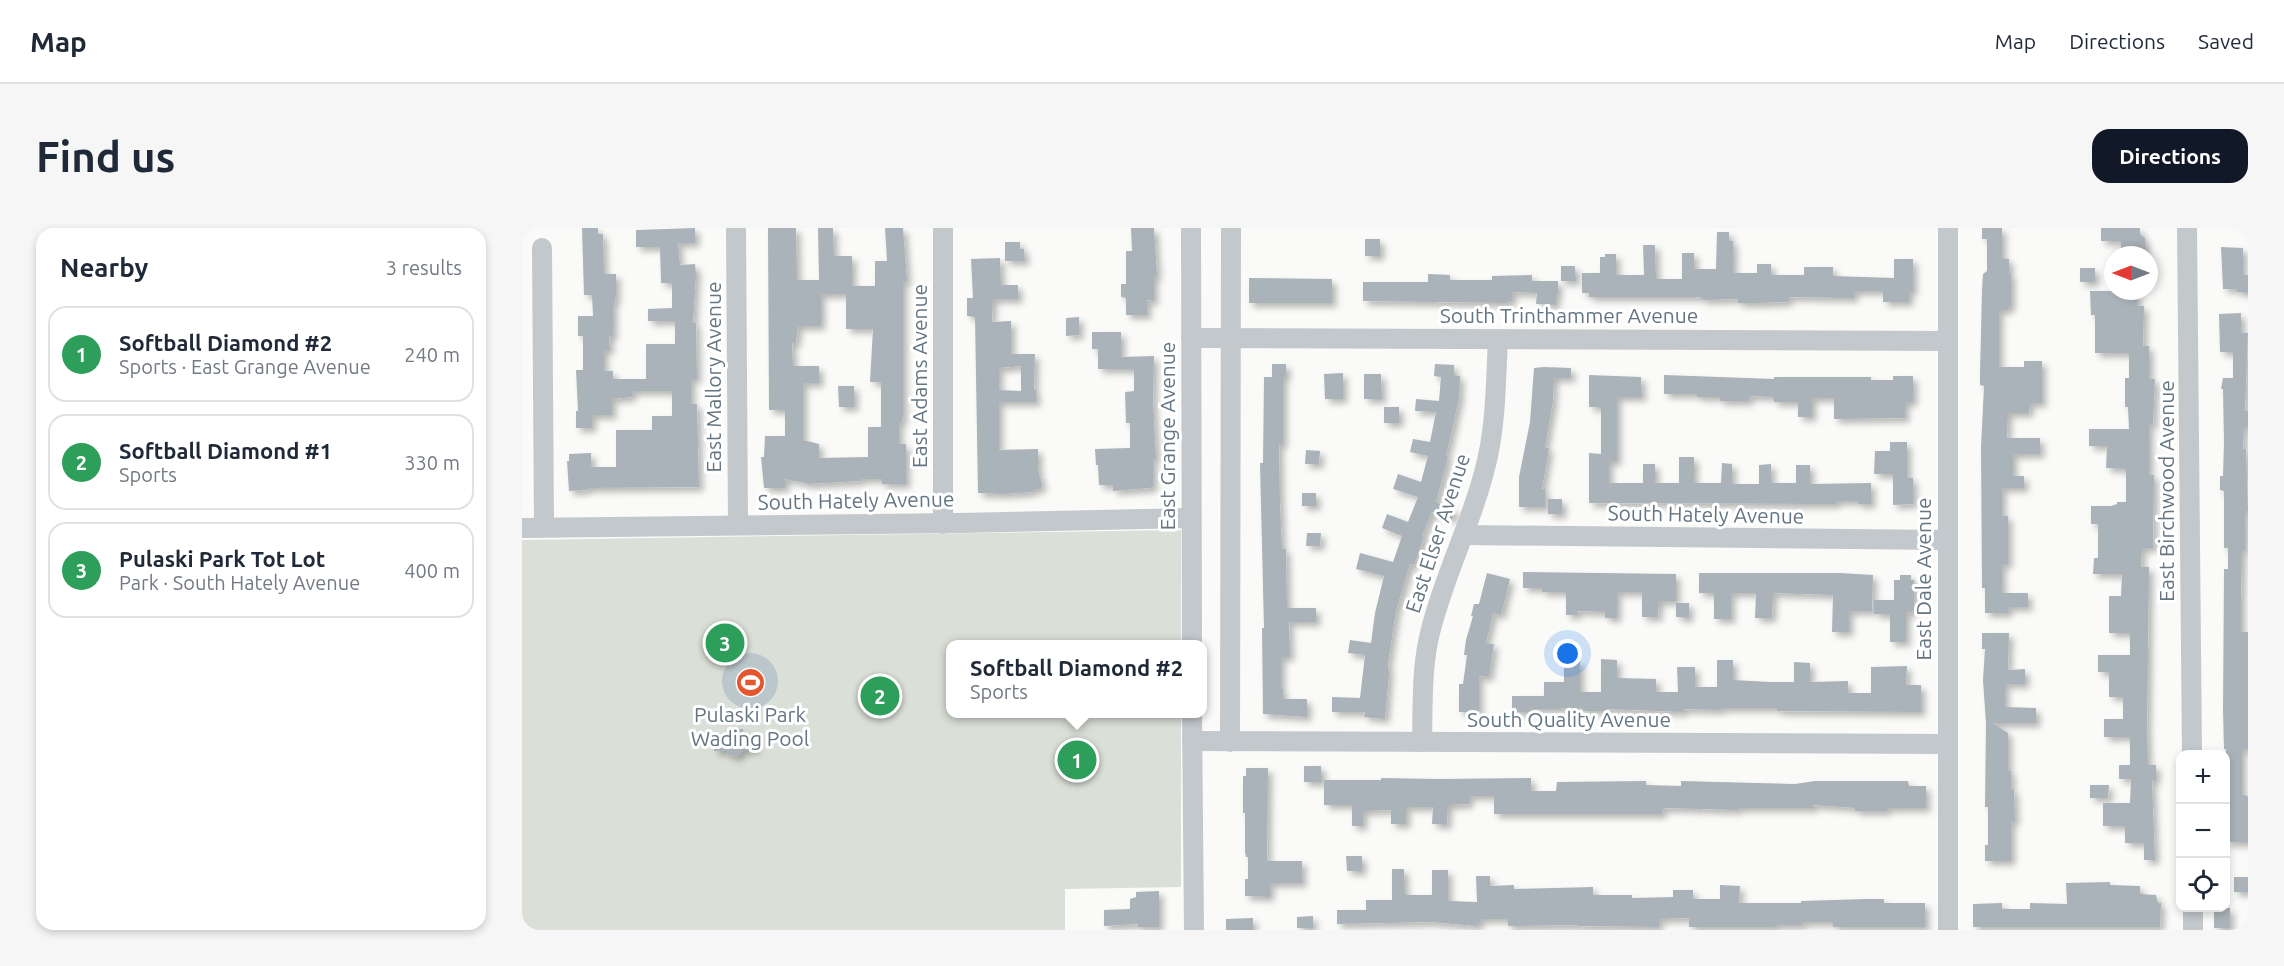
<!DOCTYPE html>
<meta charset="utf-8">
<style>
body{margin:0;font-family:Ubuntu,sans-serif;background:#f6f6f7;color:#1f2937}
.controls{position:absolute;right:18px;bottom:18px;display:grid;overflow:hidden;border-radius:12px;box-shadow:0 3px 9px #0003}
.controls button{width:54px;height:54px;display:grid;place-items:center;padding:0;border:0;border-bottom:2px solid #e0e1e3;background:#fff;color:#1f2937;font:30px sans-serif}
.compass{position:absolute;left:1582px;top:18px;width:54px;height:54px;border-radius:50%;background:#fff;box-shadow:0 3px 9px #0003;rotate:270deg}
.you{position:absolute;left:1046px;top:426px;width:21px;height:21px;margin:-15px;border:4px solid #fff;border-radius:50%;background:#1a73e8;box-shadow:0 0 0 9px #1a73e833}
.badge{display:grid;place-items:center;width:39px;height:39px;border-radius:50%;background:#111827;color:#fff;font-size:20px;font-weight:700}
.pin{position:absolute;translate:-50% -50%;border:3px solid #fff;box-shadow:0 2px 6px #0006}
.popup{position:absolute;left:424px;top:412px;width:261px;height:78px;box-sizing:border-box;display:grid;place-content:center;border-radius:12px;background:#fff;filter:drop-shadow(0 2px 4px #0005);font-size:20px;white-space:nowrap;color:#747a83}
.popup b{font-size:22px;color:#1f2937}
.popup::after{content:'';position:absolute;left:50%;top:100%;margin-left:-12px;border:12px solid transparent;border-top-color:#fff}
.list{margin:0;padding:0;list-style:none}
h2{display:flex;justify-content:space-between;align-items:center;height:78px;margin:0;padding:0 24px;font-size:26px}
h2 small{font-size:20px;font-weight:400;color:#747a83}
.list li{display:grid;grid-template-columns:39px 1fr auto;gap:18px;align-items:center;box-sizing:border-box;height:96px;margin:0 12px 12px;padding:0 12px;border:2px solid #e0e1e3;border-radius:18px}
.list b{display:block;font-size:22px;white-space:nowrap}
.list p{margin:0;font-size:20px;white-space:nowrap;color:#747a83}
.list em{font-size:20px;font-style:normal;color:#747a83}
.icon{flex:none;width:33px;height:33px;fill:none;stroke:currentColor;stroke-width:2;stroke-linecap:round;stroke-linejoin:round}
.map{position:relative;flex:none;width:1726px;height:702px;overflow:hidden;border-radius:18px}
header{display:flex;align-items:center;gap:36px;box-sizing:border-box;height:84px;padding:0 30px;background:#fff;border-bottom:2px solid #e0e1e3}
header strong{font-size:28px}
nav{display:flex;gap:33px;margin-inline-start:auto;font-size:21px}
.intro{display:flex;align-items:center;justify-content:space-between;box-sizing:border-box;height:144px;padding:0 36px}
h1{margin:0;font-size:42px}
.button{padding:15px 27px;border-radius:18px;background:#111827;color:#fff;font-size:21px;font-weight:700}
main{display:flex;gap:36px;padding:0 36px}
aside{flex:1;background:#fff;border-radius:18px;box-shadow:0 3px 9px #0003}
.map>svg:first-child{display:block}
.green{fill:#dadfd7}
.water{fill:#bbc7cb}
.building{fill:#aab3b9;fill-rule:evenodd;filter:url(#shadow)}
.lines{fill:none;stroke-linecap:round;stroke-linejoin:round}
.minor{stroke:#c3c8cc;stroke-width:20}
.labels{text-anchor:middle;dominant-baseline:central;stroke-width:6;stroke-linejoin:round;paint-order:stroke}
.street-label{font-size:21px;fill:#657683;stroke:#fff}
.poi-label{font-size:21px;fill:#657683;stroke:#fff}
</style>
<header>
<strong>Map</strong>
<nav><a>Map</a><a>Directions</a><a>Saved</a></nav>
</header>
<div class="intro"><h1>Find us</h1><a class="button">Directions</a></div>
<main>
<aside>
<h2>Nearby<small>3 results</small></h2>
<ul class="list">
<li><span class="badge" style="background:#2e9e5b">1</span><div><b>Softball Diamond #2</b><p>Sports · East Grange Avenue</p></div><em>240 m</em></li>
<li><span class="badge" style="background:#2e9e5b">2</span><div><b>Softball Diamond #1</b><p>Sports</p></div><em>330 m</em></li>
<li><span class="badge" style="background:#2e9e5b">3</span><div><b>Pulaski Park Tot Lot</b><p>Park · South Hately Avenue</p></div><em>400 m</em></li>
</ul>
</aside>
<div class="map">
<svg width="1726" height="702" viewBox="0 0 1726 702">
<defs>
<filter id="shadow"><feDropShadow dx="4.5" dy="4.5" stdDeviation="3" flood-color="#0004"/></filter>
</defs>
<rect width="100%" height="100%" fill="#fafaf8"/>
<polygon class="green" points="659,302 659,416 429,416 429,486 659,486 659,659 543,661 543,702 0,702 0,312"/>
<circle class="water" cx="228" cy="453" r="28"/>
<g class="building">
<polygon points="60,0 76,0 76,6 81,6 82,46 94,46 94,66 93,74 91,74 91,108 87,108 88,122 82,122 82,143 91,143 91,151 124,151 124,116 153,116 153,93 126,93 126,81 150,80 150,55 139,55 138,19 114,19 114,2 173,0 173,15 156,15 158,37 173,36 174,46 171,95 174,95 175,151 169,151 169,176 175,176 177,259 65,260 65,262 47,263 45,233 47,233 47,226 69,225 69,239 94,239 94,202 130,202 130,188 150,188 150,163 110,163 110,169 90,171 90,187 70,187 70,200 54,200 54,183 56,183 54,142 61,142 61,108 56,108 56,88 71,88 70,67 62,67"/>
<path d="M246 0H274L275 52H297L296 0H311L312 28H330V58H353V33H365L363 0H381L385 53H381V184L380 194H377V216H384V256H360V251H338V253L287 256 263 251V260H242L239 229H242L243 208H263V182H247ZM299 66H324V101H351L348 154H359V199H346V229L297 230V216L281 212V155H297V138H271L270 115H274L276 98H299Z"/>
<polygon points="609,0 632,0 635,48 632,48 632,73 625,72 625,87 604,87 604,70 599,69 599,56 604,56 604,23 610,23"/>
<polygon points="1460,0 1480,0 1480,30 1487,31 1487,46 1489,46 1489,78 1486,78 1486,82 1477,82 1477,139 1502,139 1502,133 1520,133 1520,175 1508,175 1507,185 1486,185 1485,210 1518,210 1518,226 1491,226 1491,248 1502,248 1502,260 1480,260 1480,288 1486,288 1486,336 1480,336 1480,365 1506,365 1506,379 1486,379 1486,385 1463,385 1463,360 1460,360 1459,219 1462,158 1458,157 1458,146 1460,62 1461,46 1465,43 1465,11 1460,11"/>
<polygon points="1579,0 1618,0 1618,6 1623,10 1623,27 1599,27 1599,13 1579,13"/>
<polygon points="1195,4 1207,4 1207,13 1211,13 1211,45 1235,45 1235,36 1249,36 1249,47 1282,47 1282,39 1311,39 1311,48 1372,50 1372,31 1391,31 1391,63 1387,63 1387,74 1361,74 1361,63 1332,63 1332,70 1266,69 1266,74 1237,75 1216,75 1216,71 1181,72 1181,70 1174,69 1067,69 1067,65 1060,65 1060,45 1078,45 1078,29 1083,29 1083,26 1094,26 1094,47 1122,47 1121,17 1133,17 1134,51 1160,51 1160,25 1172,25 1172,41 1194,41"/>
<rect x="843" y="11" width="15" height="17"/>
<polygon points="483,14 498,14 498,21 502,21 503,33 483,33"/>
<polygon points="1699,19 1721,20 1721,47 1726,47 1726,65 1715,64 1715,61 1701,61"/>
<path d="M478 30 479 57H496V71H471L470 94 489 93V126H513L512 162H514V174H477V222L516 221V241L520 256 519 261H511V264L481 266 456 265 453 89 445 88V70H451L449 31ZM499 138V163L477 162V140Z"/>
<polygon points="1039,38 1053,38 1054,53 1039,53"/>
<rect x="1558" y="40" width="15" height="14"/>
<polygon points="906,46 928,47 928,52 970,52 970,48 1010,47 1010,53 1036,53 1036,66 1034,66 1034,77 1014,76 1015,65 990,64 990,73 985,73 985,75 841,73 841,54 906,54"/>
<polygon points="727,50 810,51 810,75 727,75"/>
<polygon points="1568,63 1615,63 1615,78 1622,78 1621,118 1627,118 1627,151 1633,151 1631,196 1627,196 1627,247 1632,247 1631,320 1620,320 1619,339 1627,339 1625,501 1626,537 1634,537 1634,552 1630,552 1633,632 1622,632 1622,615 1603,615 1603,598 1581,598 1581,575 1608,575 1609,551 1597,551 1597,537 1608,537 1608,509 1582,509 1582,491 1601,491 1601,469 1587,469 1587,444 1576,444 1576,427 1608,427 1608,405 1587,405 1587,368 1599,368 1600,346 1571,346 1572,330 1576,330 1576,296 1569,296 1569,278 1589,278 1595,276 1595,274 1604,274 1604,241 1584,240 1585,218 1567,218 1567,201 1607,201 1606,179 1603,179 1603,150 1607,150 1607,125 1573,125 1573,87 1569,87"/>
<polygon points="1719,85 1719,105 1726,105 1723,183 1726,183 1726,199 1722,199 1721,221 1724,221 1726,283 1723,283 1723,322 1720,322 1719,369 1719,404 1726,404 1726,521 1720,521 1720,566 1726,568 1726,615 1704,614 1704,521 1702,521 1701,483 1702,341 1706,341 1706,320 1702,320 1702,263 1698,262 1698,248 1701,248 1702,214 1701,161 1699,161 1701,150 1711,150 1711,124 1698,124 1697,86"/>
<polygon points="557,89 557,107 544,108 544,90"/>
<polygon points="570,104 599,104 599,129 632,128 631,173 634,230 631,230 631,259 628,260 591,263 591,257 577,257 576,237 574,237 573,221 608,220 608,195 604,195 603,164 612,163 612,141 576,141 576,121 570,121"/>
<polygon points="750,136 764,136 764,149 761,149 761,216 757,216 758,275 760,321 764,321 765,380 794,380 794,394 767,394 768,429 759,429 759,461 761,461 761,471 785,471 785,489 741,486 740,400 742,400 738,235 741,235 742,149 750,149"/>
<polygon points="913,136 932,137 932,147 938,148 937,171 924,228 926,229 914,274 934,283 930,291 910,284 900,308 902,309 892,337 888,336 874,383 866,435 867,446 863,491 842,489 843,484 810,484 810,469 838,470 843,427 826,425 828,412 849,415 853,385 862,348 834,341 838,325 871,334 880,308 860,300 865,286 886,294 896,269 871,261 876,246 899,254 906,228 888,224 891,211 908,214 914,184 893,183 894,171 917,173 919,149 912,148"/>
<polygon points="1022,139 1049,140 1049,150 1032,150 1031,173 1023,219 1027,220 1020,261 1023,261 1023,279 997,279 997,249 1008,194 1012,140"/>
<polygon points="821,145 821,171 803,171 802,146"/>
<polygon points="842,146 859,146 860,171 842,171"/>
<polygon points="1067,147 1119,149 1120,169 1095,169 1095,233 1087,233 1087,255 1121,255 1121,236 1133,236 1133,255 1157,255 1157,229 1172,229 1172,255 1199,255 1200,235 1210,236 1210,256 1237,256 1237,237 1249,236 1249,255 1274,255 1274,237 1288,237 1288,256 1349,255 1349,276 1336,276 1336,273 1314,273 1314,276 1067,275 1067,225 1079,226 1079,179 1067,179"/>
<polygon points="1142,147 1252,151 1252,149 1349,149 1349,152 1371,152 1371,148 1391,148 1391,174 1383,174 1383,190 1312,191 1312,170 1290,170 1290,189 1276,189 1276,174 1252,174 1252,169 1227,168 1227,173 1198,173 1198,169 1175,169 1175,166 1142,166"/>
<polygon points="316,158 332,158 332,179 317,179"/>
<rect x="862" y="179" width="15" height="16"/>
<polygon points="1368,214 1385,214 1385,250 1391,250 1391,276 1371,277 1371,246 1352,246 1353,223 1368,223"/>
<polygon points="784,222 798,223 797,236 783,236"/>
<rect x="780" y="265" width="14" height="13"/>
<rect x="1026" y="271" width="14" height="15"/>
<polygon points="785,305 799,305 798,318 784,318"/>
<polygon points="1001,344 1154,346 1154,373 1137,373 1136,389 1120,389 1120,364 1095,364 1095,390 1083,390 1083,384 1055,383 1055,387 1044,387 1044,364 1020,364 1020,360 1001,360"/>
<polygon points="965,345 988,351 979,387 971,385 964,415 972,416 967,449 957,448 957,484 937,484 937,456 941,456 945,427 942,427 944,412 951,388 949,388 952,376 957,376"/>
<polygon points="1177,345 1318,345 1351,347 1350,383 1327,383 1327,404 1310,404 1311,367 1251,365 1250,390 1233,390 1234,365 1209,365 1209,391 1192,391 1192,365 1177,365"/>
<polygon points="1378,347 1389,347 1389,352 1392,352 1392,383 1384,385 1384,414 1368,414 1368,386 1352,386 1352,372 1372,372 1372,352 1378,352"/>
<polygon points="1154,375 1167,375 1167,390 1154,389"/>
<polygon points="1460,405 1487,405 1486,442 1503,441 1503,456 1483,456 1483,479 1514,480 1514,495 1471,495 1486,505 1486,543 1489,543 1489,562 1492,562 1493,593 1489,593 1489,633 1463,633 1463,617 1466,617 1466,579 1463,579 1464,495 1461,452 1463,421 1460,421"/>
<polygon points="1079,431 1095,432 1095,450 1134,451 1134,464 1156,464 1155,439 1173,439 1173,459 1195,459 1195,432 1211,432 1211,452 1248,454 1272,454 1272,434 1288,435 1288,454 1326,453 1326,465 1349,465 1349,439 1385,438 1384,457 1399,457 1399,484 1255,483 1255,480 1199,480 1199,482 1161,481 1161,484 1084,481 1084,483 1061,483 1061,480 1038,480 1038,481 1008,481 1008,484 990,484 990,468 1022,468 1022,454 1042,454 1042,433 1058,433 1058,464 1079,464"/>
<polygon points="204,501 221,501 221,507 233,507 233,522 221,522 215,529 204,526 204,523 192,523 192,507 204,507"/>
<polygon points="782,538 799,538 800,554 782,554"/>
<polygon points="724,540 746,540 745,633 780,633 780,655 748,655 748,669 723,668 723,651 726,651 726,629 724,629 723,624 723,585 721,585 721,548 724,548"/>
<polygon points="859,550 917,551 1009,550 1009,563 1034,563 1035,554 1124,553 1124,557 1159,558 1159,553 1273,556 1293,553 1386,553 1387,558 1404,558 1404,580 1365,580 1365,583 1333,583 1333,580 1291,577 1291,580 1216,580 1216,582 1141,580 1140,586 972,586 972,568 947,568 947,576 926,577 925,597 910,596 911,579 884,579 884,596 869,596 869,582 841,583 841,598 830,598 830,577 802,577 802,552 859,552"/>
<polygon points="1568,557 1587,557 1586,570 1568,570"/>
<polygon points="824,628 840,628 840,643 825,643"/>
<polygon points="870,641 882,641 883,667 910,667 910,642 926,642 926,673 955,674 954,648 968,648 968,658 992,657 992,661 1071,659 1071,667 1110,667 1110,670 1151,669 1151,662 1171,662 1171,671 1198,671 1198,657 1218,658 1217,675 1279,675 1279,673 1344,671 1362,671 1362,675 1403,675 1403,699 1311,699 1311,694 1280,694 1280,697 1253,697 1253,699 1167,699 1167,690 1137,691 1137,699 1057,698 1057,697 986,698 985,691 958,691 958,695 955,695 955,698 909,694 815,696 815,682 844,682 844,672 870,672"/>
<rect x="1712" y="649" width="14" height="15"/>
<polygon points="1588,654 1588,657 1618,658 1618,666 1634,667 1636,675 1639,675 1638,699 1451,699 1451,676 1480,675 1480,681 1508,681 1508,675 1545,676 1544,655"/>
<polygon points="637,663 637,699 616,699 616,696 582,698 582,682 608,681 608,671 614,669 614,664"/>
<rect x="1692" y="680" width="16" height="20"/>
<polygon points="791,688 791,700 775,700 775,689"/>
<polygon points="731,690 731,702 704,702 704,691"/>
</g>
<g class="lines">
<g class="minor">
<polyline points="214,0 216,297"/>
<polyline points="421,0 421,296"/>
<polyline points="669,0 670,416"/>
<polyline points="1426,0 1426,702"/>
<polyline points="1665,0 1670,526"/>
<polyline points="20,20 22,299"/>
<polyline points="669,110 1425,113"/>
<polyline points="0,300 438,295 669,290"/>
<polyline points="942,307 1425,312"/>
<polyline points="670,486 672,702"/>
<polyline points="670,513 1425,516"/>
<polyline points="708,514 709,0"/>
<path d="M900 514C901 477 899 438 909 401 924 342 953 288 966 228 974 190 974 150 976 111"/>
<polyline points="1671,680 1671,702"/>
</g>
</g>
<defs>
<symbol id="stadium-disc" viewBox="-11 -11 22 22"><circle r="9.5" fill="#e4572e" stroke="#fff"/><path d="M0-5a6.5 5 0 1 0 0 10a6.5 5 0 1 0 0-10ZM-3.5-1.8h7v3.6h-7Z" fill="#fff"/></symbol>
</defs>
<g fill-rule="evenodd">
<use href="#stadium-disc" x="212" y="438" width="33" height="33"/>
</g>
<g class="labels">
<g class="street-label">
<text x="1047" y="87">South Trinthammer Avenue</text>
<text transform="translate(397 148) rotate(-90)">East Adams Avenue</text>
<text transform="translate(191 149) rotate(-90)">East Mallory Avenue</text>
<text transform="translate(645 208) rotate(-90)">East Grange Avenue</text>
<text transform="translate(1644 263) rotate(-90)">East Birchwood Avenue</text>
<text transform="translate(334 272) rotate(-1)">South Hately Avenue</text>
<text transform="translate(1184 286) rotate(1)">South Hately Avenue</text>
<text transform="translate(915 305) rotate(-72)">East Elser Avenue</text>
<text transform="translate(1401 351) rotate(-90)">East Dale Avenue</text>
<text x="1047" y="491">South Quality Avenue</text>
</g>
<g class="poi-label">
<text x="228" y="486">Pulaski Park<tspan x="228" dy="24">Wading Pool</tspan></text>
</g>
</g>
</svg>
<div class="controls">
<button>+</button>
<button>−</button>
<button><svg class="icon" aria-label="locate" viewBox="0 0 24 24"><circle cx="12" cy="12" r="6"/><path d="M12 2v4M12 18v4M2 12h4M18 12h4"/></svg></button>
</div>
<svg class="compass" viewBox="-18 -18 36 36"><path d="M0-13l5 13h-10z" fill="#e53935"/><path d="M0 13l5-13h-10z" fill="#747a83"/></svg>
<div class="you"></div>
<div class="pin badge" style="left:555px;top:532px;background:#2e9e5b">1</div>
<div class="popup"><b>Softball Diamond #2</b>Sports</div>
<div class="pin badge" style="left:358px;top:468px;background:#2e9e5b">2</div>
<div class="pin badge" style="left:203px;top:415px;background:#2e9e5b">3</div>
</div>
</main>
